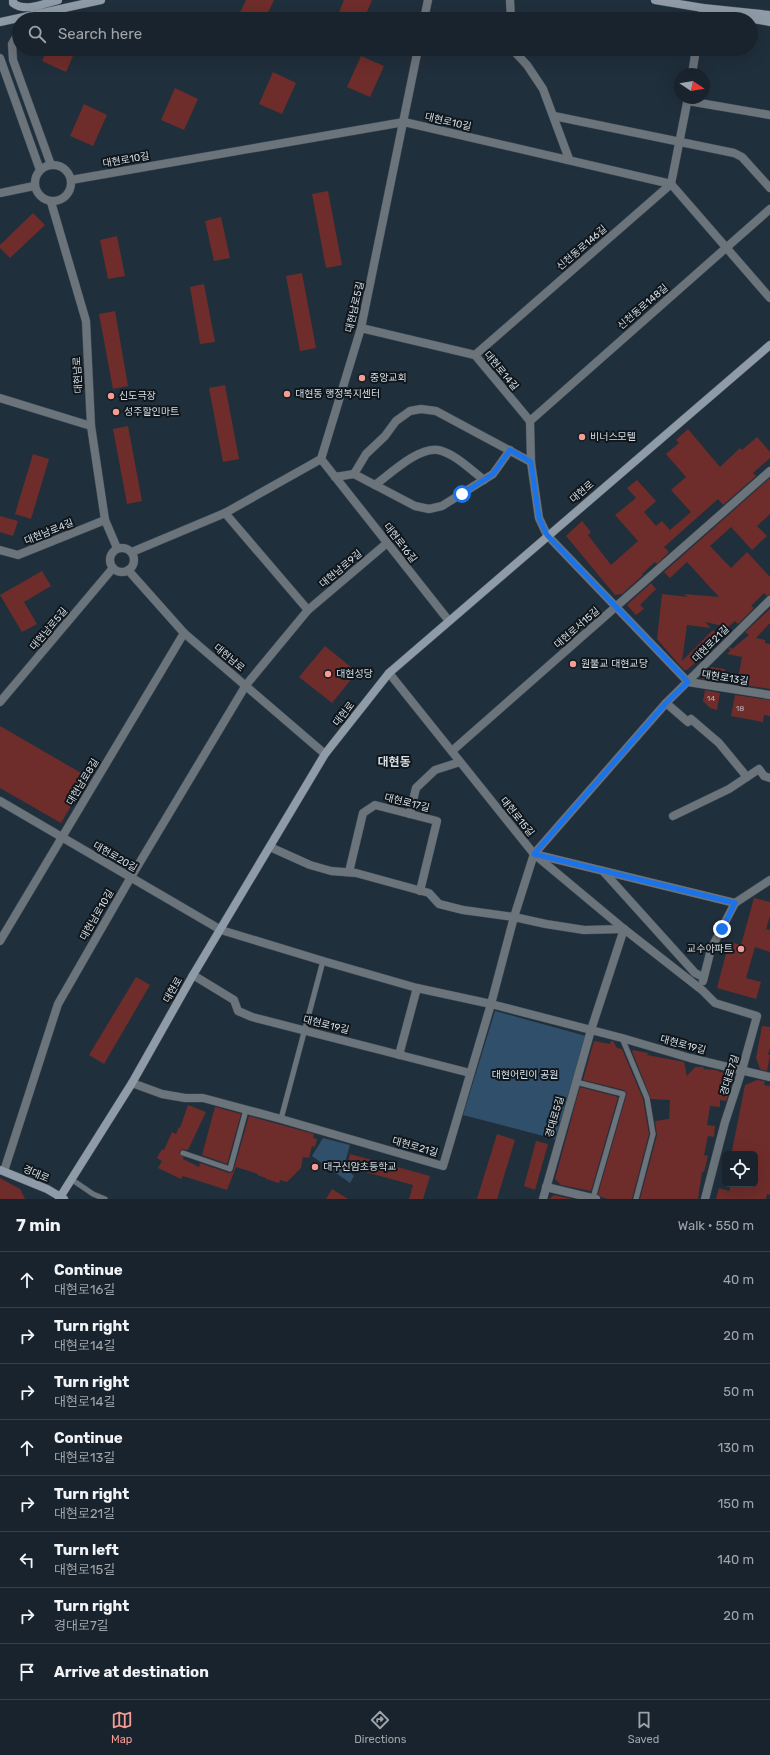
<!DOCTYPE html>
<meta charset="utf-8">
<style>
body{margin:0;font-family:Rubik,"Noto Sans KR",sans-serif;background:#212b35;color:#f1f3f6}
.controls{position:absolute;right:12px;bottom:12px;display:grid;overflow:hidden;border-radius:6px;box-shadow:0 4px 16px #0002}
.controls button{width:36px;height:36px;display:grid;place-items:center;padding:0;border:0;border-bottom:1px solid #364049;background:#18232d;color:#f1f3f6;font:20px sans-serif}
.compass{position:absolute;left:674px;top:68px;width:36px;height:36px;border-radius:50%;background:#18232d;box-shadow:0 4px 16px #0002;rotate:102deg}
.stop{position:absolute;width:12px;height:12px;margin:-9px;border:3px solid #1a73e8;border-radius:50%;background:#fff}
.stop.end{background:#1a73e8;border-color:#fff;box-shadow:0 1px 4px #0008}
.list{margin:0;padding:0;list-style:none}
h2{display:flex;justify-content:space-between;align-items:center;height:52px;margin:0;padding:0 16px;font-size:17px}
h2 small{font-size:13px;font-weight:400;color:#9fa4aa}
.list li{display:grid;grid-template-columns:26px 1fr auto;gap:12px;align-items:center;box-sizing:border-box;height:56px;padding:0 16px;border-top:1px solid #364049}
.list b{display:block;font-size:15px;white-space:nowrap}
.list p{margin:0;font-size:13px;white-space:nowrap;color:#9fa4aa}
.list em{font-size:13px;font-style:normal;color:#9fa4aa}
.icon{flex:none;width:22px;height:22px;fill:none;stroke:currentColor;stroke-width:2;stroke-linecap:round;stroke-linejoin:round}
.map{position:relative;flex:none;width:770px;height:1199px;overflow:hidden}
.search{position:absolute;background:#18232d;box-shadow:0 4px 16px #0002;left:12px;right:12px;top:12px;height:44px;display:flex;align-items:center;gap:10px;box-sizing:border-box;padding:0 14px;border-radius:22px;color:#9fa4aa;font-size:15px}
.sheet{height:500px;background:#18232d}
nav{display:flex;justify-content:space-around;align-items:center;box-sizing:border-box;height:56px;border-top:1px solid #364049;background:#18232d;font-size:11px;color:#9fa4aa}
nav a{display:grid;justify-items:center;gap:2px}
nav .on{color:#f59c94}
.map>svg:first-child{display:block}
.green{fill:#2f4f6a}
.building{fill:#6e2d2a}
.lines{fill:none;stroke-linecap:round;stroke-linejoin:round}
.service-casing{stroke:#3d4b58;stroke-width:6}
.minor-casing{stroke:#3d4b58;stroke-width:9}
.secondary-casing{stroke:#3d4b58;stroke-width:9}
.service{stroke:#6c747b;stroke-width:5}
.minor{stroke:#6c747b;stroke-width:8}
.secondary{stroke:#8f9ba6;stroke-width:8}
.route{stroke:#1a73e8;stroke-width:5}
.poi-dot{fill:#f59c94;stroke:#10171c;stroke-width:1.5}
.labels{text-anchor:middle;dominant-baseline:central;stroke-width:4;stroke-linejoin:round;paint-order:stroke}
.number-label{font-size:8px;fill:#bcb2b8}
.street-label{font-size:10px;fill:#d6dfe8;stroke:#10171c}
.poi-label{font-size:10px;fill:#d6dfe8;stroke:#10171c;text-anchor:start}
.park-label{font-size:10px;fill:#d7e6f3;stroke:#10171c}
.quarter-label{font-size:12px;font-weight:bold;fill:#d6dfe8;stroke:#10171c}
</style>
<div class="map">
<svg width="770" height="1199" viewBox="0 0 770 1199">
<rect width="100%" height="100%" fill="#202f3c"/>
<g class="green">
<polygon points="495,1011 586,1036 555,1139 463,1115"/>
<polygon points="323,1138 350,1145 344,1166 354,1176 350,1183 312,1156"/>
</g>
<g class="building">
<polygon points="246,0 274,0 265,19 237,19"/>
<polygon points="344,0 372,0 364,19 347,19 338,15"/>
<polygon points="48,49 76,49 66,72 42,61"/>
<polygon points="361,56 384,66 370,97 347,87"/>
<polygon points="273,72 296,83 282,114 259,104"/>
<polygon points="175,88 198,99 184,130 161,120"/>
<polygon points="84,104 107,115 93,146 70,136"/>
<polygon points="328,191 342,265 326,268 312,194"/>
<polygon points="33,213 45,225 10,258 0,248 0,245"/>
<polygon points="221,217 230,258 214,261 205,221"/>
<polygon points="117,236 125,276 108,279 100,240"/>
<polygon points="302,273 316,348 300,351 286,276"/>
<polygon points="204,284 215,342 200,344 190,287"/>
<polygon points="115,311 128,386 113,389 99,314"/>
<polygon points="225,385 239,459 223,462 209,388"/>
<polygon points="128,426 142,501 127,504 113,429"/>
<polygon points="688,429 720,467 740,448 742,450 757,437 770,452 770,458 753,473 756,476 723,505 718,499 664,547 669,552 657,564 655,562 642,574 643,575 622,594 615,595 566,536 582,521 591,532 588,535 611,565 638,541 615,515 636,498 627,488 637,480 656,501 644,512 656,526 662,521 670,530 691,512 671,490 686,477 666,454 679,443 676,440"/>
<polygon points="33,454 49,459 31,519 15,514"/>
<polygon points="770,478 770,514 757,526 767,536 752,550 731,527 710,546 731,568 747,552 770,577 770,595 767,596 764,593 751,606 754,608 738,624 735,621 728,627 705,622 711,628 687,625 682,661 713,630 722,639 687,670 684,670 657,639 662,594 688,597 684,594 719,597 687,562 670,578 664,572"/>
<polygon points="0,516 18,521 13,536 0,532"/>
<polygon points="42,571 51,586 24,602 37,624 22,632 0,595"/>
<polygon points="651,583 656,589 640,605 644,609 636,615 627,605"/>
<polygon points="770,609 770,623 756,638 765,640 765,643 770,644 770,689 737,684 742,657 727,654 731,650 728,649 730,647 732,649 749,635 745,632"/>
<polygon points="325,646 357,672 332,703 299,677"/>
<polygon points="710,667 725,669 722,682 702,679 701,676"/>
<polygon points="705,690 720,693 717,710 710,708 703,701"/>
<polygon points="735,695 770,700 770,716 764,715 763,722 731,716"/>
<polygon points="0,726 88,777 61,823 0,788"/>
<polygon points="754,898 770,902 770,916 766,929 770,930 770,952 755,947 746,978 761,982 756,999 717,988 729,942 741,945"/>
<polygon points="136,977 150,985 104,1064 89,1055"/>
<polygon points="762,1026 770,1027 770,1047 768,1055 770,1055 767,1071 760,1069 756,1058"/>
<polygon points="594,1041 610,1044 611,1041 613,1041 617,1048 622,1049 643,1099 649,1134 632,1199 608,1199 601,1197 598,1194 627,1093 624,1090 583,1080"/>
<polygon points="633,1050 648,1053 647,1055 684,1062 687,1076 695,1067 704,1067 703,1069 716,1070 719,1071 719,1072 726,1073 730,1081 730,1090 726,1101 720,1100 720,1107 710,1106 707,1125 715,1126 714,1137 708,1136 704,1155 708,1156 704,1172 702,1172 698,1199 640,1199 657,1135 655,1121 669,1119 670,1100 651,1099 632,1051"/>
<polygon points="757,1080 765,1081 764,1085 770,1086 770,1195 767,1194 766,1199 716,1199 719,1188 729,1191 731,1184 756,1184 758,1169 755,1169 755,1154 734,1154 734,1151 732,1151 745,1085"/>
<polygon points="580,1087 618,1097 591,1191 561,1185 555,1179"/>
<polygon points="188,1105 206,1112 188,1150 182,1149 179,1153 184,1158 183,1159 199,1167 200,1163 229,1173 233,1172 249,1116 314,1134 313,1138 317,1139 315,1147 312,1146 309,1158 303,1157 301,1168 287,1182 280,1180 279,1183 266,1179 266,1178 257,1175 258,1174 236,1167 227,1190 183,1176 181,1179 158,1168 162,1161 157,1158 162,1149 164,1150 172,1132 176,1134 179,1127 180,1128"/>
<polygon points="215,1107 241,1114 227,1164 202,1155"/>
<polygon points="497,1134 515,1140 497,1199 477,1199"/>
<polygon points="536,1141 548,1144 535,1190 524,1186"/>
<polygon points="350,1154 430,1176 423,1199 409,1199 413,1185 347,1167"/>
<polygon points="0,1178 20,1189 25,1199 0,1199"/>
<polygon points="332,1189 348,1199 326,1199"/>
<polygon points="554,1195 572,1199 549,1199"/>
</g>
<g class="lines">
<defs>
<g id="service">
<polyline points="622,1038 647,1098 653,1134 636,1199"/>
<polyline points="576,1082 623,1094 593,1198"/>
<polyline points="281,1119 323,961"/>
<polyline points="183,1153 230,1169 246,1110"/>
<polyline points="71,1179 93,1194 105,1199"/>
</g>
<g id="minor">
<polyline points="510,0 511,19"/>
<polyline points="424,19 428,0"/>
<polyline points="701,19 703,8"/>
<polyline points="19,32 12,44 13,60 51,165"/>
<polyline points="512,49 527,65 543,89 569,159"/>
<polyline points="0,58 40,170"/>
<polyline points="692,74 696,49"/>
<polyline points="688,101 770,115"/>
<polyline points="554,116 734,153 742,157 770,188"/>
<circle cx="53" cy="183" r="18"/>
<polyline points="71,180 404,122 671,184 770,298"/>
<polyline points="0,193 34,186"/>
<polyline points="51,202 86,321 91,426 105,520 117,548"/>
<polyline points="361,328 475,355 530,421 531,462 539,518 547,535 688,682 770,695"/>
<polyline points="475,355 671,184 688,98"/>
<polyline points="0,398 91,426"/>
<polyline points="530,421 770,209"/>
<polyline points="321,459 449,621"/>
<polyline points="354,474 366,454 385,436 396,421 410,411 421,409 436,411 531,462"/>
<polyline points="335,477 354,474 415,506 429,509 442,506 493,474 510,450"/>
<path d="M375 485C390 474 418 447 438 450 454 453 471 470 484 480"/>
<polyline points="225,513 308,610"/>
<circle cx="122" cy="560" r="12"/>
<polyline points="0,550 18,555 105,520"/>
<polyline points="132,552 225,513 321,459 361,328 418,49"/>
<polyline points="128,570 184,633 325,754"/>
<polyline points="389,673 534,854 735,903"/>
<polyline points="0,702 113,568"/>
<polyline points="666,703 688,722 691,719 719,743 747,777"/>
<polyline points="452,751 770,471"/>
<polyline points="0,801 221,930 323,961 417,988 491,1004 622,1038 690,1058 770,1077"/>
<polyline points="410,814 416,788 435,770 460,762"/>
<polyline points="673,816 729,789 759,769 764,776 770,778"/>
<polyline points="270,847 310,865 331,871 356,873 429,893 439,904 463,910 514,917 546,924 584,930 624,929"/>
<polyline points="534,854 624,929 702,990 715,1003 757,1016 742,1070 725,1122 705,1199"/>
<polyline points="603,871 695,973 703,977"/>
<polyline points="349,872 363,813 375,805 437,821 420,891"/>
<polyline points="0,941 184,633"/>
<polyline points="193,975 234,1000 238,1011 252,1017 470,1073"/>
<polyline points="703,981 711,949 735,903 770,880"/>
<polyline points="399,1055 417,988"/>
<polyline points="132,1083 162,1094 185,1098 203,1098 281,1119 443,1166 491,1004 514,917 534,854 666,703 770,600"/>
<polyline points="4,1171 58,1004 131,877 246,685 308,610 387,543"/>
<polyline points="546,1187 596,1199"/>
<polyline points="543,1199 591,1030 624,929"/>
</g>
<g id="secondary">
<path d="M13 0V3C25 13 45 3 58 0"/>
<polyline points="655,0 703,8 770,15"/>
<polyline points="743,17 770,22"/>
<polyline points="0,22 101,0"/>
<polyline points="0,1170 47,1189 64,1199"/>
<polyline points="59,1199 132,1083 193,975 325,754 389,673 770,345"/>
</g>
</defs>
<use href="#service" class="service-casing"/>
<use href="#minor" class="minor-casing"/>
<use href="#secondary" class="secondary-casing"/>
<use href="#service" class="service"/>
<use href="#minor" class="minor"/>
<use href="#secondary" class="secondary"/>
</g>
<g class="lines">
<polyline class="route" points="462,494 493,474 510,450 531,462 539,518 547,535 688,682 666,703 534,854 735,903 722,929"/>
</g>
<g class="poi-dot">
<circle cx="362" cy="378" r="4"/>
<circle cx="287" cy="394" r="4"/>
<circle cx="111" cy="396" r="4"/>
<circle cx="116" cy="412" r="4"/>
<circle cx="582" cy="437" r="4"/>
<circle cx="573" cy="664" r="4"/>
<circle cx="328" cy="674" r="4"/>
<circle cx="741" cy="949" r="4"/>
<circle cx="315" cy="1167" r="4"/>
</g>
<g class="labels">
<g class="number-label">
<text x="711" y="698">14</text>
<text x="740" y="708">18</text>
</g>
<g class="street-label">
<text transform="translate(448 122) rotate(13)">대현로10길</text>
<text transform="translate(126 160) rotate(-10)">대현로10길</text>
<text transform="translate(582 248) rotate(-41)">신천동로146길</text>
<text transform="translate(355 307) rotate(-77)">대현남로5길</text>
<text transform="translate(643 307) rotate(-41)">신천동로148길</text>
<text transform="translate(501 371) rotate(50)">대현로14길</text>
<text transform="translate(78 375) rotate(-93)">대현남로</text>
<text transform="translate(582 492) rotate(-41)">대현로</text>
<text transform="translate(49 532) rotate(-22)">대현남로4길</text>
<text transform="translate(400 543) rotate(52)">대현로16길</text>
<text transform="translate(341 569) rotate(-40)">대현남로9길</text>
<text transform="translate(577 628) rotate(-41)">대현로서15길</text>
<text transform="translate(49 629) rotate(-50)">대현남로5길</text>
<text transform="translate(711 644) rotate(-45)">대현로21길</text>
<text transform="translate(229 658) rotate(40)">대현남로</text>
<text transform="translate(725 678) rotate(9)">대현로13길</text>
<text transform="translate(344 714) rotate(-52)">대현로</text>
<text transform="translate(83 782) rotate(-59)">대현남로8길</text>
<text transform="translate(407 803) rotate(14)">대현로17길</text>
<text transform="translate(517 817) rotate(51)">대현로15길</text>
<text transform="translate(115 857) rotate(30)">대현로20길</text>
<text transform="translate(97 915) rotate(-60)">대현남로10길</text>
<text transform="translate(173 990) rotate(-60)">대현로</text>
<text transform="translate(326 1025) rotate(14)">대현로19길</text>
<text transform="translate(683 1045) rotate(15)">대현로19길</text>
<text transform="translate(730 1075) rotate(-73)">경대로7길</text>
<text transform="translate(555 1117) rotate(-74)">경대로5길</text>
<text transform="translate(415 1147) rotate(16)">대현로21길</text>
<text transform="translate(36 1174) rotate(23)">경대로</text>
</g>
<g class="poi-label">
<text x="370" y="378">중앙교회</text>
<text x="295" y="394">대현동 행정복지센터</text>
<text x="119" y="396">신도극장</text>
<text x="124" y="412">성주할인마트</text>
<text x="590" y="437">비너스모텔</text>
<text x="581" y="664">원불교 대현교당</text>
<text x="336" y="674">대현성당</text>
<text x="733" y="949" text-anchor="end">교수아파트</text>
<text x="323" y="1167">대구신암초등학교</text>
</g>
<g class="park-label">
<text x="525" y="1075">대현어린이 공원</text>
</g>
<g class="quarter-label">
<text x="394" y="762">대현동</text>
</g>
</g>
</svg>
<div class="controls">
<button><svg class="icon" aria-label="locate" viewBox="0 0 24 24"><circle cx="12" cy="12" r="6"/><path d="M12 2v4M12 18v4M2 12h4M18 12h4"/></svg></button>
</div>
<svg class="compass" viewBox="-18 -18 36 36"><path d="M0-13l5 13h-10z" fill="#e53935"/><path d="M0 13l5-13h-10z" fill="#9fa4aa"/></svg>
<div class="stop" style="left:462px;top:494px"></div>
<div class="stop end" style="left:722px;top:929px"></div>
<div class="search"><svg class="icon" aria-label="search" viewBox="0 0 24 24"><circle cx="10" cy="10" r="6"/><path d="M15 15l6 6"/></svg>Search here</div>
</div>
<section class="sheet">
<h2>7 min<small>Walk · 550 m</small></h2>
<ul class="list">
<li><svg class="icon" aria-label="ahead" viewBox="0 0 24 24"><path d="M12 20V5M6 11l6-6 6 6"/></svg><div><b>Continue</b><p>대현로16길</p></div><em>40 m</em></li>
<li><svg class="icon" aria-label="right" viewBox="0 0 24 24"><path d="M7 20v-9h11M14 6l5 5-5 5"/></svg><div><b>Turn right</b><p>대현로14길</p></div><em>20 m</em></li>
<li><svg class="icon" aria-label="right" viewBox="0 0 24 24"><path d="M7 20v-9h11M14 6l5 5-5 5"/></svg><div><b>Turn right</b><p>대현로14길</p></div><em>50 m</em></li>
<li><svg class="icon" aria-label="ahead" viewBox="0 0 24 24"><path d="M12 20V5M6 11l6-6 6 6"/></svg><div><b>Continue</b><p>대현로13길</p></div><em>130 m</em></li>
<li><svg class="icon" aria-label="right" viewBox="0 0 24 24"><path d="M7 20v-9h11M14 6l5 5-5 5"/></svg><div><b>Turn right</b><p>대현로21길</p></div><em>150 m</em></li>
<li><svg class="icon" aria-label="left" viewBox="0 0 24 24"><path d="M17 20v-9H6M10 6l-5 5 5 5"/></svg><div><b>Turn left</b><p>대현로15길</p></div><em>140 m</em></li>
<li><svg class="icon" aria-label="right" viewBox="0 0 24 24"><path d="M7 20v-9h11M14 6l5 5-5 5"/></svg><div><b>Turn right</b><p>경대로7길</p></div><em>20 m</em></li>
<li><svg class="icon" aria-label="arrive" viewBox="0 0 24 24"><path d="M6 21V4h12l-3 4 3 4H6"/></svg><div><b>Arrive at destination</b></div></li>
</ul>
</section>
<nav>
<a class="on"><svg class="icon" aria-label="map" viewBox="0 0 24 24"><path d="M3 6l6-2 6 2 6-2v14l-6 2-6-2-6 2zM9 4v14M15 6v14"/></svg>Map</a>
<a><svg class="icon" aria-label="directions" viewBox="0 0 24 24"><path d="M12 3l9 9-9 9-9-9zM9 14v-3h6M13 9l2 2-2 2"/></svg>Directions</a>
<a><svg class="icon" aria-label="saved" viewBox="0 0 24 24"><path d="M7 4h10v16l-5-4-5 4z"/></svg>Saved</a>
</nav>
